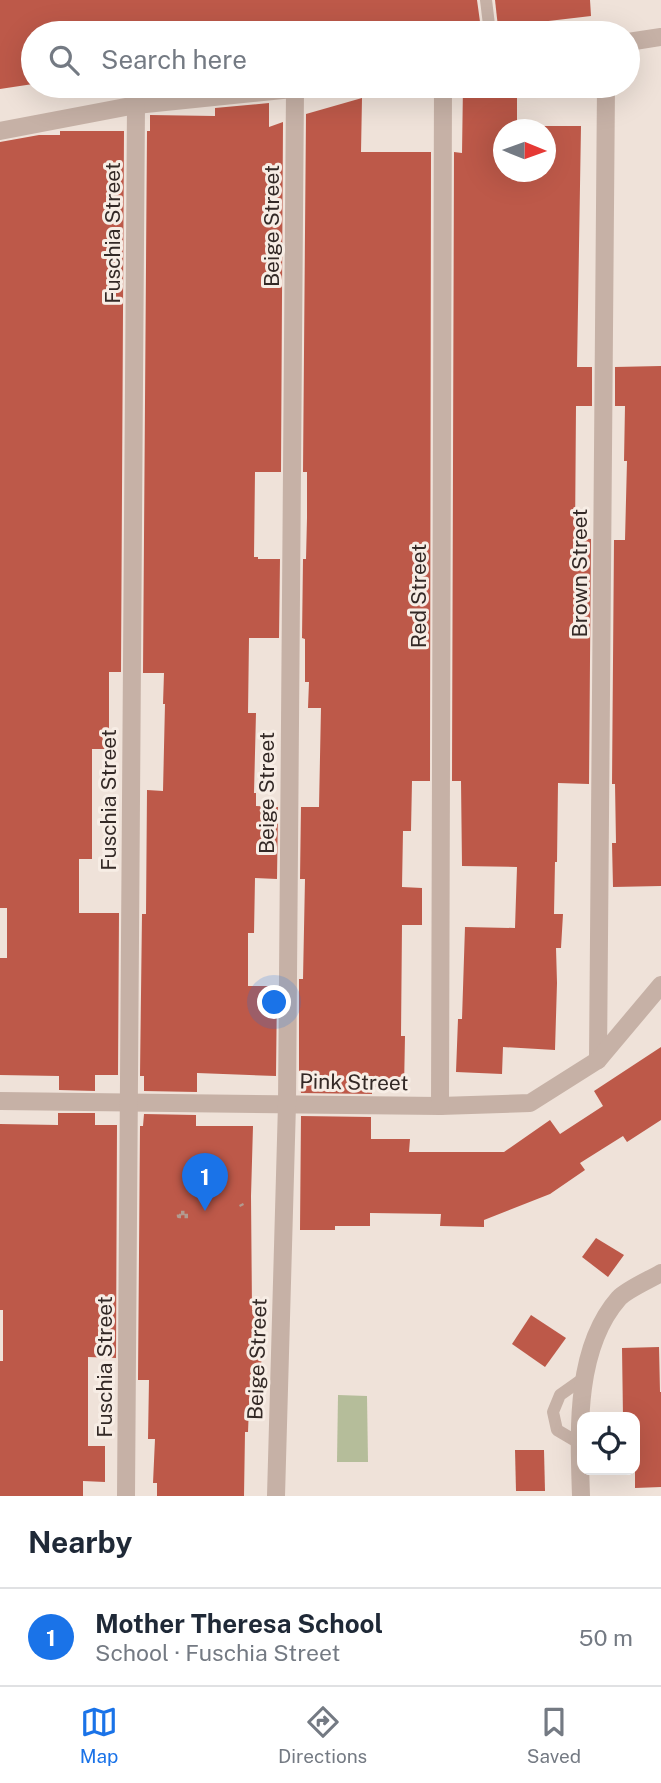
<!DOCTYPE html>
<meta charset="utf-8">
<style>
body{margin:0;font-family:"Public Sans",sans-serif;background:#f6f6f7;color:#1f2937}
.controls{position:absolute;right:21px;bottom:21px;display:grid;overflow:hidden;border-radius:14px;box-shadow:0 7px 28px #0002}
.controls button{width:63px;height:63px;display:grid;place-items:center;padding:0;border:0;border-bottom:2px solid #e0e1e3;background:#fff;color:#1f2937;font:35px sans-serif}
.compass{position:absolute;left:493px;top:119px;width:63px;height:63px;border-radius:50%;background:#fff;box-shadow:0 7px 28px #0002;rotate:91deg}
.you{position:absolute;left:275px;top:1003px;width:24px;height:24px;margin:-18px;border:5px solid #fff;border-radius:50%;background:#1a73e8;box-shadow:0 0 0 10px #1a73e833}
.badge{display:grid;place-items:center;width:46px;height:46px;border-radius:50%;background:#1a73e8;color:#fff;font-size:23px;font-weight:700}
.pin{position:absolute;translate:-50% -58px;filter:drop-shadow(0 2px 4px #0008)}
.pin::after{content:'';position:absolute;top:37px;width:24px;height:21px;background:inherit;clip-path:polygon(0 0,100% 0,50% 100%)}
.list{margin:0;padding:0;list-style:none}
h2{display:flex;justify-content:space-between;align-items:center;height:91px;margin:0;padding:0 28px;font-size:30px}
h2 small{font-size:23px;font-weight:400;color:#747a83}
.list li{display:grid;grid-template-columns:46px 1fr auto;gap:21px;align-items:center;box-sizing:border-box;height:98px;padding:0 28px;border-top:2px solid #e0e1e3}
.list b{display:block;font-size:26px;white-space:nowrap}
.list p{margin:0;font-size:23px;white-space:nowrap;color:#747a83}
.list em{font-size:23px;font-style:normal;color:#747a83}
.icon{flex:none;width:38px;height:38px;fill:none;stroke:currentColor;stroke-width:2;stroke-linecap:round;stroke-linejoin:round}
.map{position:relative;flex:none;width:661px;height:1496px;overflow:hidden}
.search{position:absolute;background:#fff;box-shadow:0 7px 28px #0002;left:21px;right:21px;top:21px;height:77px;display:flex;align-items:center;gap:18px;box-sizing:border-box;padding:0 24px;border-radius:38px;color:#747a83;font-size:26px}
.sheet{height:189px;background:#fff}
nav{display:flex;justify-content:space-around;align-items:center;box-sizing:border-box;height:98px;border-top:2px solid #e0e1e3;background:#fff;font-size:19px;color:#747a83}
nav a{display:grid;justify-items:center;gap:4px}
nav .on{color:#1a73e8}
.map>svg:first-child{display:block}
.green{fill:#b5bd9a}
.building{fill:#bd5949;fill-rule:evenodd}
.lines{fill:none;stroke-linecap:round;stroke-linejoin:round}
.path{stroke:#b29b90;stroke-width:4.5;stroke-dasharray:3.5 3.5;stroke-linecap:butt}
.service{stroke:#c6b1a6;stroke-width:12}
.minor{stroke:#c6b1a6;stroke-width:18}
.labels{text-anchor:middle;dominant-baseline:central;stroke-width:6;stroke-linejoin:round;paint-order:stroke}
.street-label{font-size:21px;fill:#332926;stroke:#f7ede5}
</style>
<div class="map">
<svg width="661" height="1496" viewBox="0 0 661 1496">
<rect width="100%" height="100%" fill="#efe2d9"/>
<polygon class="green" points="338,1395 367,1396 368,1462 337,1462"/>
<g class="building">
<polygon points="0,0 477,0 481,29 439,33 427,33 427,29 376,33 33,33 33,84 0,89"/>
<polygon points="495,0 590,0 591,16 498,27"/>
<path d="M463 86H517V126H581L577 367H592V406H576L575 538 591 539 589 784 558 783 557 862H555L554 914H563L561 948H556L557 983 555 1050 503 1047 502 1074 456 1072 458 1019H462L465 927 515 928 517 867 462 866 461 781H452L454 152 462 153ZM503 130H545V172H503Z"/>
<polygon points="362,98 361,152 431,152 430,781 412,781 411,831 403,831 402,887 422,888 422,925 402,925 401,1036 405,1036 404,1088 372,1087 372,1094 301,1093 299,1077 299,979 303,979 305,879 300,879 301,807 319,807 321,708 308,708 309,682 305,682 305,639 302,638 303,559 306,559 307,518 307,472 303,472 306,114"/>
<polygon points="269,103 269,127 283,122 281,472 255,472 254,557 258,557 258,559 280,559 279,638 249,638 248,713 256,713 254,793 256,793 256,806 278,807 277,879 255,878 254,933 248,933 248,986 277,986 276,1076 197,1073 197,1092 144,1091 144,1076 140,1076 142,914 146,914 147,790 163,791 165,704 163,704 164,673 143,673 147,131 150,131 150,115 215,116 215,108"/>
<polygon points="60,131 124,131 121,672 109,672 109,749 92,749 92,859 79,859 79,913 119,913 118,1075 95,1075 95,1091 59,1090 59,1076 0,1075 0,958 7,958 7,908 0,908 0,142 39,135 60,135"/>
<polygon points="661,366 661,886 613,887 612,843 616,843 615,784 612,784 614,540 625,540 627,461 624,461 625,406 615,406 615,367"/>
<polygon points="661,1047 661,1120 627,1142 623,1136 580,1163 585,1170 550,1194 484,1220 484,1227 440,1226 441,1214 370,1213 370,1226 335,1226 335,1230 300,1230 301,1116 371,1117 371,1139 410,1139 409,1152 504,1152 550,1120 560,1134 603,1106 594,1091"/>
<polygon points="58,1113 95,1113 95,1125 117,1125 116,1358 88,1357 88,1446 105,1446 105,1482 83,1481 83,1496 0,1496 0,1361 3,1361 3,1310 0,1310 0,1124 58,1125"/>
<polygon points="144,1114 196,1115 196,1126 253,1126 251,1196 252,1310 262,1310 261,1381 250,1381 248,1432 245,1432 244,1496 157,1496 157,1483 153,1483 155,1439 148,1439 149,1380 138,1380 140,1126 143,1126"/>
<polygon points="596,1238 624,1255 608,1277 582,1257"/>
<polygon points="531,1315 566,1338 545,1367 512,1344"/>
<polygon points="659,1347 660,1392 661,1392 661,1487 635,1488 635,1417 623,1417 622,1348"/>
<polygon points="515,1450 544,1450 545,1491 516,1491"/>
</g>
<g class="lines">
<g class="path">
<polyline points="241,1204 242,1206"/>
<polyline points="188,1216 179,1216 179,1213 188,1213"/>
</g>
<g class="service">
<polyline points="486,0 490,33"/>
<polyline points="579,1443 557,1430 553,1412 560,1395 584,1378"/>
</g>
<g class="minor">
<polyline points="628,42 661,37"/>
<polyline points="0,131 136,105 322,86"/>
<polyline points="598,1060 606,86"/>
<polyline points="0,1101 440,1106 530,1103 598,1060 661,985"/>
<polyline points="440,1106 443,86"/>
<polyline points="126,1496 136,105"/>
<polyline points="276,1496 287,1104 295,90"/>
<path d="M581 1496C579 1433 574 1349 619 1298 628 1289 649 1280 661 1273"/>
</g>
</g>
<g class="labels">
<g class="street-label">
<text transform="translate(271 226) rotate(-90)">Beige Street</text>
<text transform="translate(112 233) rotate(-90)">Fuschia Street</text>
<text transform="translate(579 573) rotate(-90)">Brown Street</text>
<text transform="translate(418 596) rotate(-90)">Red Street</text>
<text transform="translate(266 793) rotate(-90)">Beige Street</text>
<text transform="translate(108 800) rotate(-90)">Fuschia Street</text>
<text transform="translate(354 1082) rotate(1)">Pink Street</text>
<text transform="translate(257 1359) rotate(-88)">Beige Street</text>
<text transform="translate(104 1367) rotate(-90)">Fuschia Street</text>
</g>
</g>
</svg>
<div class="controls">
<button><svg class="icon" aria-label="locate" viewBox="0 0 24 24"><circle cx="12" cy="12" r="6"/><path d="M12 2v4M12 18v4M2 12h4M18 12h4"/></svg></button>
</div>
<svg class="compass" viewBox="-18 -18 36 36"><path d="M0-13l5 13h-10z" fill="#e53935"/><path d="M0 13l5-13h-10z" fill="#747a83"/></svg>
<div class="you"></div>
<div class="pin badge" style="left:205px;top:1211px">1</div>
<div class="search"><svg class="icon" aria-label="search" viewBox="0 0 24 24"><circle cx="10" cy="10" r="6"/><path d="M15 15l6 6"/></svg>Search here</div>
</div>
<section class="sheet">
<h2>Nearby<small></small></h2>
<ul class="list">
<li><span class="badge">1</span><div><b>Mother Theresa School</b><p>School · Fuschia Street</p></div><em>50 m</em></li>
</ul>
</section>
<nav>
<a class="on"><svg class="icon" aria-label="map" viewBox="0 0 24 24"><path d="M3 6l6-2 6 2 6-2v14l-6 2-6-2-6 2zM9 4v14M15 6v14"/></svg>Map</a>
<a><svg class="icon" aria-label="directions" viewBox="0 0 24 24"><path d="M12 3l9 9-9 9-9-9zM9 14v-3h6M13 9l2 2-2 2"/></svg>Directions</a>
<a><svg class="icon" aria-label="saved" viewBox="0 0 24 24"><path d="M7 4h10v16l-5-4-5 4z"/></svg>Saved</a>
</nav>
